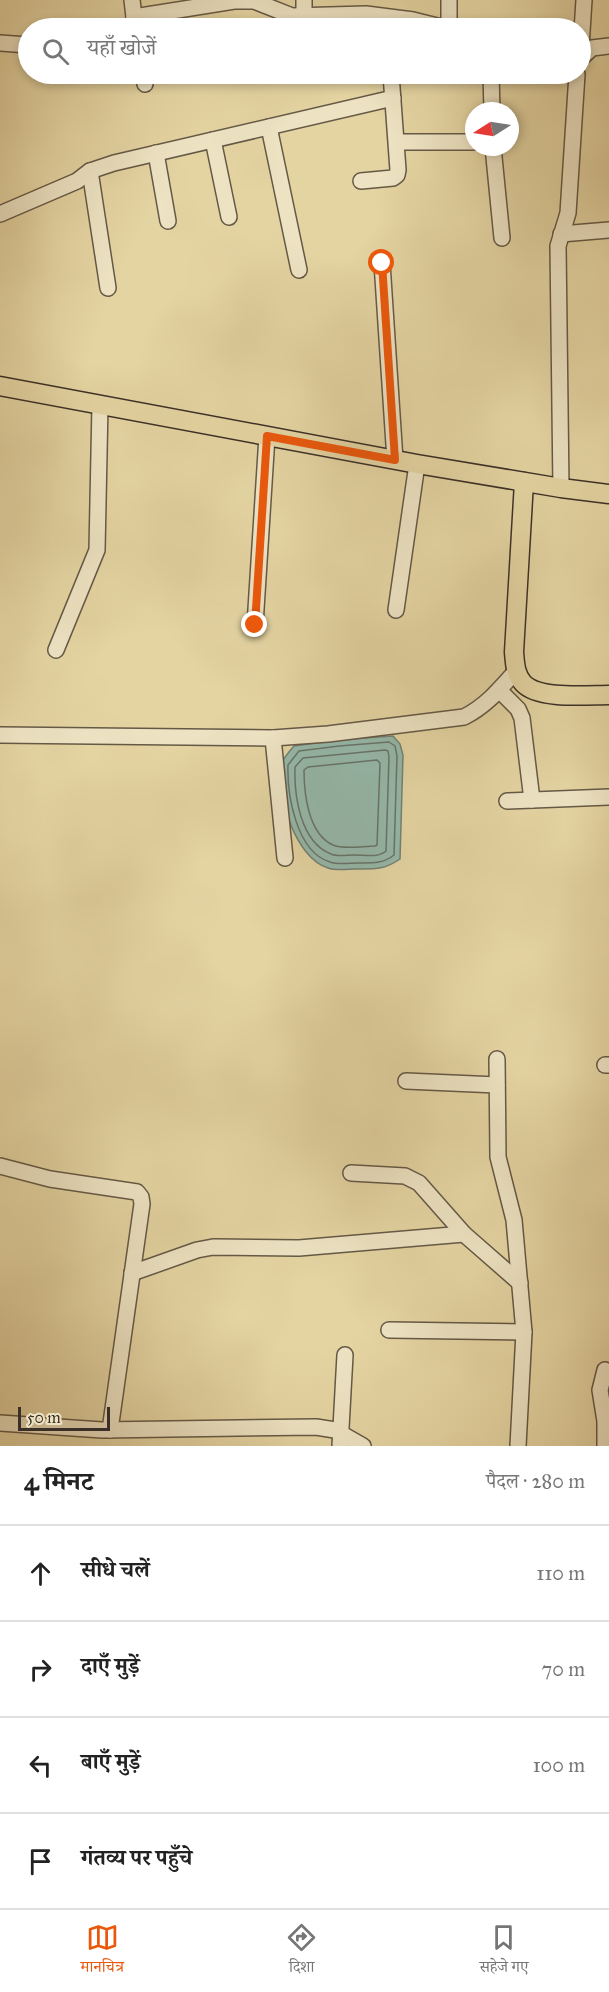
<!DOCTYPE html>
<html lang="hi">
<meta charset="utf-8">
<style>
body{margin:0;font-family:"IM FELL Great Primer","Noto Serif Devanagari",serif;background:#f2f2f2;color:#222}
.compass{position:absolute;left:465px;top:102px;width:54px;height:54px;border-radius:50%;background:#fff;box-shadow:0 3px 9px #0003;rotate:258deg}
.scale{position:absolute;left:18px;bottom:15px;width:92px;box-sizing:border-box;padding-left:6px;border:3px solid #3b3028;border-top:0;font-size:16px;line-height:21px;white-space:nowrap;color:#3b3028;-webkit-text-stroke:4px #ede3c3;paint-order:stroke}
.stop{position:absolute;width:18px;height:18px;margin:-14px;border:4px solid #ea580c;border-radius:50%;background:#fff}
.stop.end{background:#ea580c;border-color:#fff;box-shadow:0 2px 6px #0008}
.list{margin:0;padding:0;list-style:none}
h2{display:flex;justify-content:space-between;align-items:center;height:78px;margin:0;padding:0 24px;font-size:26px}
h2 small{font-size:20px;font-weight:400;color:#767676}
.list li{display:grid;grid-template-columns:39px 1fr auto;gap:18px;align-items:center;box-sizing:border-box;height:96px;padding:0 24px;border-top:2px solid #e0e0e0}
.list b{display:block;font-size:22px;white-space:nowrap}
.list em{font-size:20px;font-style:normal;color:#767676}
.icon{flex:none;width:33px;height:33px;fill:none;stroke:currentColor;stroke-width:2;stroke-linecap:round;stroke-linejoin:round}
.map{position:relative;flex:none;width:609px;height:1446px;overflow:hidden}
.search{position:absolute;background:#fff;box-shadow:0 3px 9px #0003;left:18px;right:18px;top:18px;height:66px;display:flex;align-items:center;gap:15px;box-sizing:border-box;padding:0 21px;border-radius:33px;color:#767676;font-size:22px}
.sheet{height:462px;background:#fff}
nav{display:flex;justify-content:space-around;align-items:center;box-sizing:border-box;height:84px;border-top:2px solid #e0e0e0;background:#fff;font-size:16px;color:#767676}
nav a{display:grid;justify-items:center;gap:3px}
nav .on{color:#ea580c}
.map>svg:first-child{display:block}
.water{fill:#95b8aa;stroke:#718276;stroke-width:1.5}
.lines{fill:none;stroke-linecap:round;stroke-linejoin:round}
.shore{stroke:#687469;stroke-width:1.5}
.minor-casing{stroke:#655946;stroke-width:18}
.major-casing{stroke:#3b3028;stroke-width:21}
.minor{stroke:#ede3c3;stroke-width:15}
.major{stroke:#e4d4a2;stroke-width:18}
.route{stroke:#ea580c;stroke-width:8}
</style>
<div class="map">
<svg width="609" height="1446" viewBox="0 0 609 1446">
<rect width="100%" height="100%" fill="#e4d4a2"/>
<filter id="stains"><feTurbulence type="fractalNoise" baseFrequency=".00333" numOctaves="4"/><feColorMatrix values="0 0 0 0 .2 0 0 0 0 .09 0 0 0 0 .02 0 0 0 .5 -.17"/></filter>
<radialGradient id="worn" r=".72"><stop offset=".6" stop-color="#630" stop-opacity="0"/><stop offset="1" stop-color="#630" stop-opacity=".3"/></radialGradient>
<path class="water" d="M393 736 400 744 403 755 400 859C384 870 375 869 356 869 348 869 336 871 328 868 296 859 276 795 281 765 283 758 290 751 294 746L338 740Z"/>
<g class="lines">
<g class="shore">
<path d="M389 742 395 746 397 756 394 855C383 864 371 863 358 863 350 863 338 865 330 862 296 852 287 794 288 765L299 751 339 746Z"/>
<path d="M385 750 388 751 389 757 386 851C378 858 365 855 354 855 347 855 337 857 331 854 300 842 294 795 295 767L303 758Z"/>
<path d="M377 760 380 763 377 845 375 846C363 846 344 850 333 845 308 834 304 793 304 770L308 767Z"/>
</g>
<defs>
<g id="minor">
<polyline points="132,0 134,17"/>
<polyline points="304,0 304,17"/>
<polyline points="449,0 449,28"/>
<polyline points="132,28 134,17 234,1 254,1 292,16 366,14 413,20 445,28"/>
<polyline points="0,43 28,45"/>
<polyline points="581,47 584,0"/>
<polyline points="580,59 592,48 609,46"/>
<polyline points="143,74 145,84"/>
<polyline points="491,74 492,111"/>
<polyline points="269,127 299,270"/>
<polyline points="213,140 229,217"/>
<polyline points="397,142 474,142"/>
<polyline points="493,147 502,238"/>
<polyline points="156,153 168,221"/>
<polyline points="90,171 108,288"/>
<polyline points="361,181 393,178 397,175 398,170 391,74"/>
<polyline points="0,214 77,181 90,171 114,163 393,98"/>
<polyline points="561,234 609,230"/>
<polyline points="382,263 395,460"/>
<polyline points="561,488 558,246 568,213 577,74"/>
<polyline points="396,610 417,464"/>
<polyline points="255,625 267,436"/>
<polyline points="56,650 97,550 100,405"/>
<polyline points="499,690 518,709 522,718 532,800"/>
<path d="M0 735 273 738 328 734 464 717C486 706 499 690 516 671"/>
<polyline points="273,738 285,858"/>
<polyline points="507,801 609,797"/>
<polyline points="497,1059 498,1157 514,1220 524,1332 518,1446"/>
<polyline points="605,1065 609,1065"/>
<polyline points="406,1081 497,1085"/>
<polyline points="0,1166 50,1179 137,1192 141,1197 142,1204 110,1430"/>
<polyline points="351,1173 405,1176 419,1183 464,1234 520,1283"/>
<polyline points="132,1273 197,1250 213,1247 299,1248 464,1234"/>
<polyline points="389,1330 524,1332"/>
<polyline points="605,1370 600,1390 605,1421 605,1446"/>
<polyline points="0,1423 102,1430 316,1427 335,1430 363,1446"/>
<polyline points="340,1446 345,1355"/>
</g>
<g id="major">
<polyline points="0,386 417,464 561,488 609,494"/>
<path d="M524 482 514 652C515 663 515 674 523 683 538 700 588 695 609 695"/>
</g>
</defs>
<use href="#minor" class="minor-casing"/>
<use href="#major" class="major-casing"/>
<use href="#minor" class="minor"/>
<use href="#major" class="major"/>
</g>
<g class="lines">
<polyline class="route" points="255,625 267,436 395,460 382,263"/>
</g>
<rect width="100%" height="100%" filter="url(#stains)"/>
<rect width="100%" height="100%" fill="url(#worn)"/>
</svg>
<svg class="compass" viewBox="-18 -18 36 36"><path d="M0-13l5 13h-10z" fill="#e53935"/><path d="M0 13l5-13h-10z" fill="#767676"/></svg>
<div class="scale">50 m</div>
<div class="stop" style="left:382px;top:263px"></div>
<div class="stop end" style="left:255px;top:625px"></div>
<div class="search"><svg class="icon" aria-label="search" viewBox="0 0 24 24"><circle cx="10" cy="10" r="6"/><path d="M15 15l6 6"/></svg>यहाँ खोजें</div>
</div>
<section class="sheet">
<h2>4 मिनट<small>पैदल · 280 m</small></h2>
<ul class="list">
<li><svg class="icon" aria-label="ahead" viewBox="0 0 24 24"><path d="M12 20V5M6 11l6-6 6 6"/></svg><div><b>सीधे चलें</b></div><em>110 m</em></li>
<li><svg class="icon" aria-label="right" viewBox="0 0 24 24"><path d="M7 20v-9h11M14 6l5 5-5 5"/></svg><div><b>दाएँ मुड़ें</b></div><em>70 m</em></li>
<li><svg class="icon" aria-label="left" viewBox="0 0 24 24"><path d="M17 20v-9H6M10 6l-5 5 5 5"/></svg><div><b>बाएँ मुड़ें</b></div><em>100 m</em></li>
<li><svg class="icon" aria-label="arrive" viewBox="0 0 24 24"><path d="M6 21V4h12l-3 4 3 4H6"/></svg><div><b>गंतव्य पर पहुँचे</b></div></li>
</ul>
</section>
<nav>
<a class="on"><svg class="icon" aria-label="map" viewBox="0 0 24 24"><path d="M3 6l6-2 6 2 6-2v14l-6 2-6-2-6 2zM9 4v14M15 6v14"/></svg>मानचित्र</a>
<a><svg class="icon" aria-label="directions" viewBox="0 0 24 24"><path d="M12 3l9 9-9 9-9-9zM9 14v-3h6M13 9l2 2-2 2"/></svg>दिशा</a>
<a><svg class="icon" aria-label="saved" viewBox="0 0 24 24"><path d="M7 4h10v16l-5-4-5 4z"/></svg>सहेजे गए</a>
</nav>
